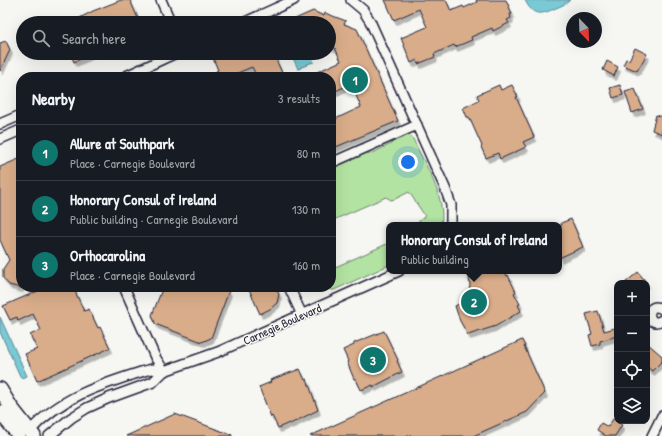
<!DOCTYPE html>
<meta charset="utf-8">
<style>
body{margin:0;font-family:"Patrick Hand",sans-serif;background:#20242c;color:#f1f3f6}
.controls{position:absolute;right:12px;bottom:12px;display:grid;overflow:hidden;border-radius:8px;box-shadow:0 4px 16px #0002}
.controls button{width:36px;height:36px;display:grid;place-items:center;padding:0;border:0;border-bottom:1px solid #363941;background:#171b24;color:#f1f3f6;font:20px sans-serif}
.compass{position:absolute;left:566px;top:12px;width:36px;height:36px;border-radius:50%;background:#171b24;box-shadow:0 4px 16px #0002;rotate:157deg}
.you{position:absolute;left:408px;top:162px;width:14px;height:14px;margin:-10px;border:3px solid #fff;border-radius:50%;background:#1a73e8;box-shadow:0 0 0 6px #1a73e833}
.badge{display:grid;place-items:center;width:26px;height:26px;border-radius:50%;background:#0f766e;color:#fff;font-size:13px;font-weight:700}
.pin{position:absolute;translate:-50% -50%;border:2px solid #fff;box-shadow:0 1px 4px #0006}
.popup{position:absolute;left:386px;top:222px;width:176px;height:52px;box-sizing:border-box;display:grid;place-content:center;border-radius:8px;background:#171b24;filter:drop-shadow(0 1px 3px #0005);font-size:13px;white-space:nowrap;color:#9ea1a6}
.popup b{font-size:15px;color:#f1f3f6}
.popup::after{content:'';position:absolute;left:50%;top:100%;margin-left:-8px;border:8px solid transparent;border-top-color:#171b24}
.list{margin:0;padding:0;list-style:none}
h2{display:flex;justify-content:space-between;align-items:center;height:52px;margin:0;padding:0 16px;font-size:17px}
h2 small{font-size:13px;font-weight:400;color:#9ea1a6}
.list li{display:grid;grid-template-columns:26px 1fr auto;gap:12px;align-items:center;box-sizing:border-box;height:56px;padding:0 16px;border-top:1px solid #363941}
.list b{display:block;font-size:15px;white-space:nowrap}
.list p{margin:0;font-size:13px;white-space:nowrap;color:#9ea1a6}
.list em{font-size:13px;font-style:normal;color:#9ea1a6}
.icon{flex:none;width:22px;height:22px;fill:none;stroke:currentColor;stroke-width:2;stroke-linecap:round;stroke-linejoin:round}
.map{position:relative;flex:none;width:662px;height:436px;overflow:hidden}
.search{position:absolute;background:#171b24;box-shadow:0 4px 16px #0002;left:16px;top:16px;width:320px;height:44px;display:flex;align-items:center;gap:10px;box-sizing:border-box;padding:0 14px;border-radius:22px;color:#9ea1a6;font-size:15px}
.panel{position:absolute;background:#171b24;box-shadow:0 4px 16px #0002;left:16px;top:72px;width:320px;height:220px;border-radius:16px}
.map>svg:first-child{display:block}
.green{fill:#b3e3a2;stroke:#6a826e}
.water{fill:#79cad4;stroke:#568797}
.building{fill:#d9ad8a;stroke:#22223b;filter:url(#shadow)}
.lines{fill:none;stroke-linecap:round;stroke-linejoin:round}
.street-casing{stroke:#22223b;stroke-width:12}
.secondary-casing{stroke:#22223b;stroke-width:16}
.street{stroke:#f6f6f2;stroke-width:9}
.secondary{stroke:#f6f6f2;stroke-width:13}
.labels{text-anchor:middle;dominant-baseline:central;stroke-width:3;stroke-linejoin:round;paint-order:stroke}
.street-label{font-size:12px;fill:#22223b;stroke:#f6f6f2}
</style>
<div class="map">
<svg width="662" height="436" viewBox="0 0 662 436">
<defs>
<filter id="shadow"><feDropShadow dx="2.5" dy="4.5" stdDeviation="0" flood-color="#0004"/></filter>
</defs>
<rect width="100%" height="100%" fill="#f6f6f2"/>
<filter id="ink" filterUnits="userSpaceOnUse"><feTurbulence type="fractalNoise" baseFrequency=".025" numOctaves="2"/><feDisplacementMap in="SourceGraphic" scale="8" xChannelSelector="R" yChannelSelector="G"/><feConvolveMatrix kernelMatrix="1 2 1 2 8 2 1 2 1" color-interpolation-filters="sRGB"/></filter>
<g filter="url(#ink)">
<g class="green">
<path d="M406 135H409L413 139C424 163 447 198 441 225H418L417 223 425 216 409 192 395 199 391 200 386 197 331 221V167L365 152 370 154 391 144 393 140Z"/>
<polygon points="389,243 389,265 334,290 331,290 330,288 322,287 331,287 331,269"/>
</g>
<g class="water">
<path d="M525 0H570C566 4 561 6 556 8 541 15 533 17 525 0Z"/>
<polygon points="306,53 310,53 314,62 307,64 308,65 301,67 301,68 298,69 293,58 297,57 298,59 303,55 304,56 307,55"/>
<polygon points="0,317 27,376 21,378 0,332"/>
</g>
<g class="building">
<polygon points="121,0 130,0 140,23 70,23 93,11"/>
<polygon points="385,0 446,0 451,11 463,6 464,8 477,2 476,0 506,0 512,14 510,14 511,18 507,20 509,23 493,31 492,28 471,37 472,40 455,47 454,45 434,54 435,57 418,64 417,60 411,63 401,38 427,27 419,9 394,20"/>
<polygon points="313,11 324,16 325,13 346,21 344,24 357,29 398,121 331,149 331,121 361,107 351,84 331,93 331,77 306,77 341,61 335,48 329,46 329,23 286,23"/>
<polygon points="6,41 10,50 0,71 0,43"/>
<polygon points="635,48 647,54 637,71 623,65 626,59 629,60"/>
<polygon points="70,53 94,53 74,62"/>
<polygon points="219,53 273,53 284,77 257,77 252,67 235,74 236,77 219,77 216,71 218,70 212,56"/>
<polygon points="607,61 618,67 614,76 603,70"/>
<polygon points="499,85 501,90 512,85 518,97 516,97 534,137 523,142 526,147 500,159 498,153 486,158 481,147 482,146 469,117 467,117 463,108 479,100 477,95"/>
<polygon points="620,85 623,95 613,98 610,88"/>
<polygon points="635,89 643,109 632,113 625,92"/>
<polygon points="656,115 662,117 662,134 652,130"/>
<polygon points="21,158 21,288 9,285 3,278 3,269 9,260 0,240 0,167"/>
<polygon points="571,219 583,247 559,258 559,226 562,225 561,223"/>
<polygon points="467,271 505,271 507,276 508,275 516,292 514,293 520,304 518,305 521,311 496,326 468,335 460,321 455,306 461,303 460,301 465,298 469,292 470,285 469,278 470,278"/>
<polygon points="638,272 647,283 625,283"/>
<polygon points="47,287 73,287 84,311 89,309 98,328 100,327 110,348 37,381 25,354 37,349 30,335 41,330 33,314 18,321 17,317 10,320 3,306"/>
<polygon points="163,287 226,287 229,291 211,338 202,342 155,324 155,323 152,315"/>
<polygon points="248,287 275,287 279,294 277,303 270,309 260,314"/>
<polygon points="598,311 604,331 615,328 617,336 600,341 600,344 592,346 589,335 592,334 586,314"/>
<polygon points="384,331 398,360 397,361 402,372 373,387 373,385 361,390 356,379 354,379 347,362 348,361 343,350 354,345 354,343"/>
<polygon points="522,340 525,346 524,346 545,393 527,412 473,436 310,436"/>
<polygon points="647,343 662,356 662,361 652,371 647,367"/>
<polygon points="300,369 305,380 307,379 318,410 290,424 289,423 278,428 272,416 271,417 259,387 271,382 270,380"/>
<polygon points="175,414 232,435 232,436 126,436"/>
<polygon points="613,419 622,425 615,436 606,436 597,430 601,423 608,427"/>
</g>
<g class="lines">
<defs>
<g id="street">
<polyline points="161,0 171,23"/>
<polyline points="351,0 363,10 370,21 445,188 451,205 451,225"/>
<polyline points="243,23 294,0"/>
<polyline points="124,77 176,53"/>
<polyline points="0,124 21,115"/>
<polyline points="0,139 21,130"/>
<polyline points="331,163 417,125"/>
<polyline points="124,287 155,357 164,371"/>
<polyline points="289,287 302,315"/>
<path d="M662 309C645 299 646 330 662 320"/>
<path d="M30 431C60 397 103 384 144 371L152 369 164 371 218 352 399 271"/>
<polyline points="49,436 71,418 87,408 109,398 153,382 164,371"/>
<polyline points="652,436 662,416"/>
</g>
<g id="secondary">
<polyline points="0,389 11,407 34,436"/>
<polyline points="0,412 19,436"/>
</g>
</defs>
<use href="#street" class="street-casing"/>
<use href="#secondary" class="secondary-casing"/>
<use href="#street" class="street"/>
<use href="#secondary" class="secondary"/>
</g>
</g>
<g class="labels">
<g class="street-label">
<text transform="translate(282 324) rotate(-24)">Carnegie Boulevard</text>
</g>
</g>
</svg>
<div class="controls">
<button>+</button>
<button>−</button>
<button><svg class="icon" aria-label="locate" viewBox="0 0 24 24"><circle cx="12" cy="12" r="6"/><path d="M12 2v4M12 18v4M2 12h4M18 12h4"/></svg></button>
<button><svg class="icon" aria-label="layers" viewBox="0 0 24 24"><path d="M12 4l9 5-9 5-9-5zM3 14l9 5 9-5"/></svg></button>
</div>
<svg class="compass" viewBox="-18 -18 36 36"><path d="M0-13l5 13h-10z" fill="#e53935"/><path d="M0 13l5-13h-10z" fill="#9ea1a6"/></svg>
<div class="you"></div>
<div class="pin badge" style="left:355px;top:80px">1</div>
<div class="pin badge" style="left:474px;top:302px">2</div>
<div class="popup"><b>Honorary Consul of Ireland</b>Public building</div>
<div class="pin badge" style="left:373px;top:360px">3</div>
<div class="search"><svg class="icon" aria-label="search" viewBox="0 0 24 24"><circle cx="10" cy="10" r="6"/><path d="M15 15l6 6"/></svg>Search here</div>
<section class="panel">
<h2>Nearby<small>3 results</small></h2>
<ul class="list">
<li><span class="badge">1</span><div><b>Allure at Southpark</b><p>Place · Carnegie Boulevard</p></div><em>80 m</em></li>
<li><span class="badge">2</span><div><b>Honorary Consul of Ireland</b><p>Public building · Carnegie Boulevard</p></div><em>130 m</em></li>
<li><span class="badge">3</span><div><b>Orthocarolina</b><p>Place · Carnegie Boulevard</p></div><em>160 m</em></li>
</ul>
</section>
</div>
